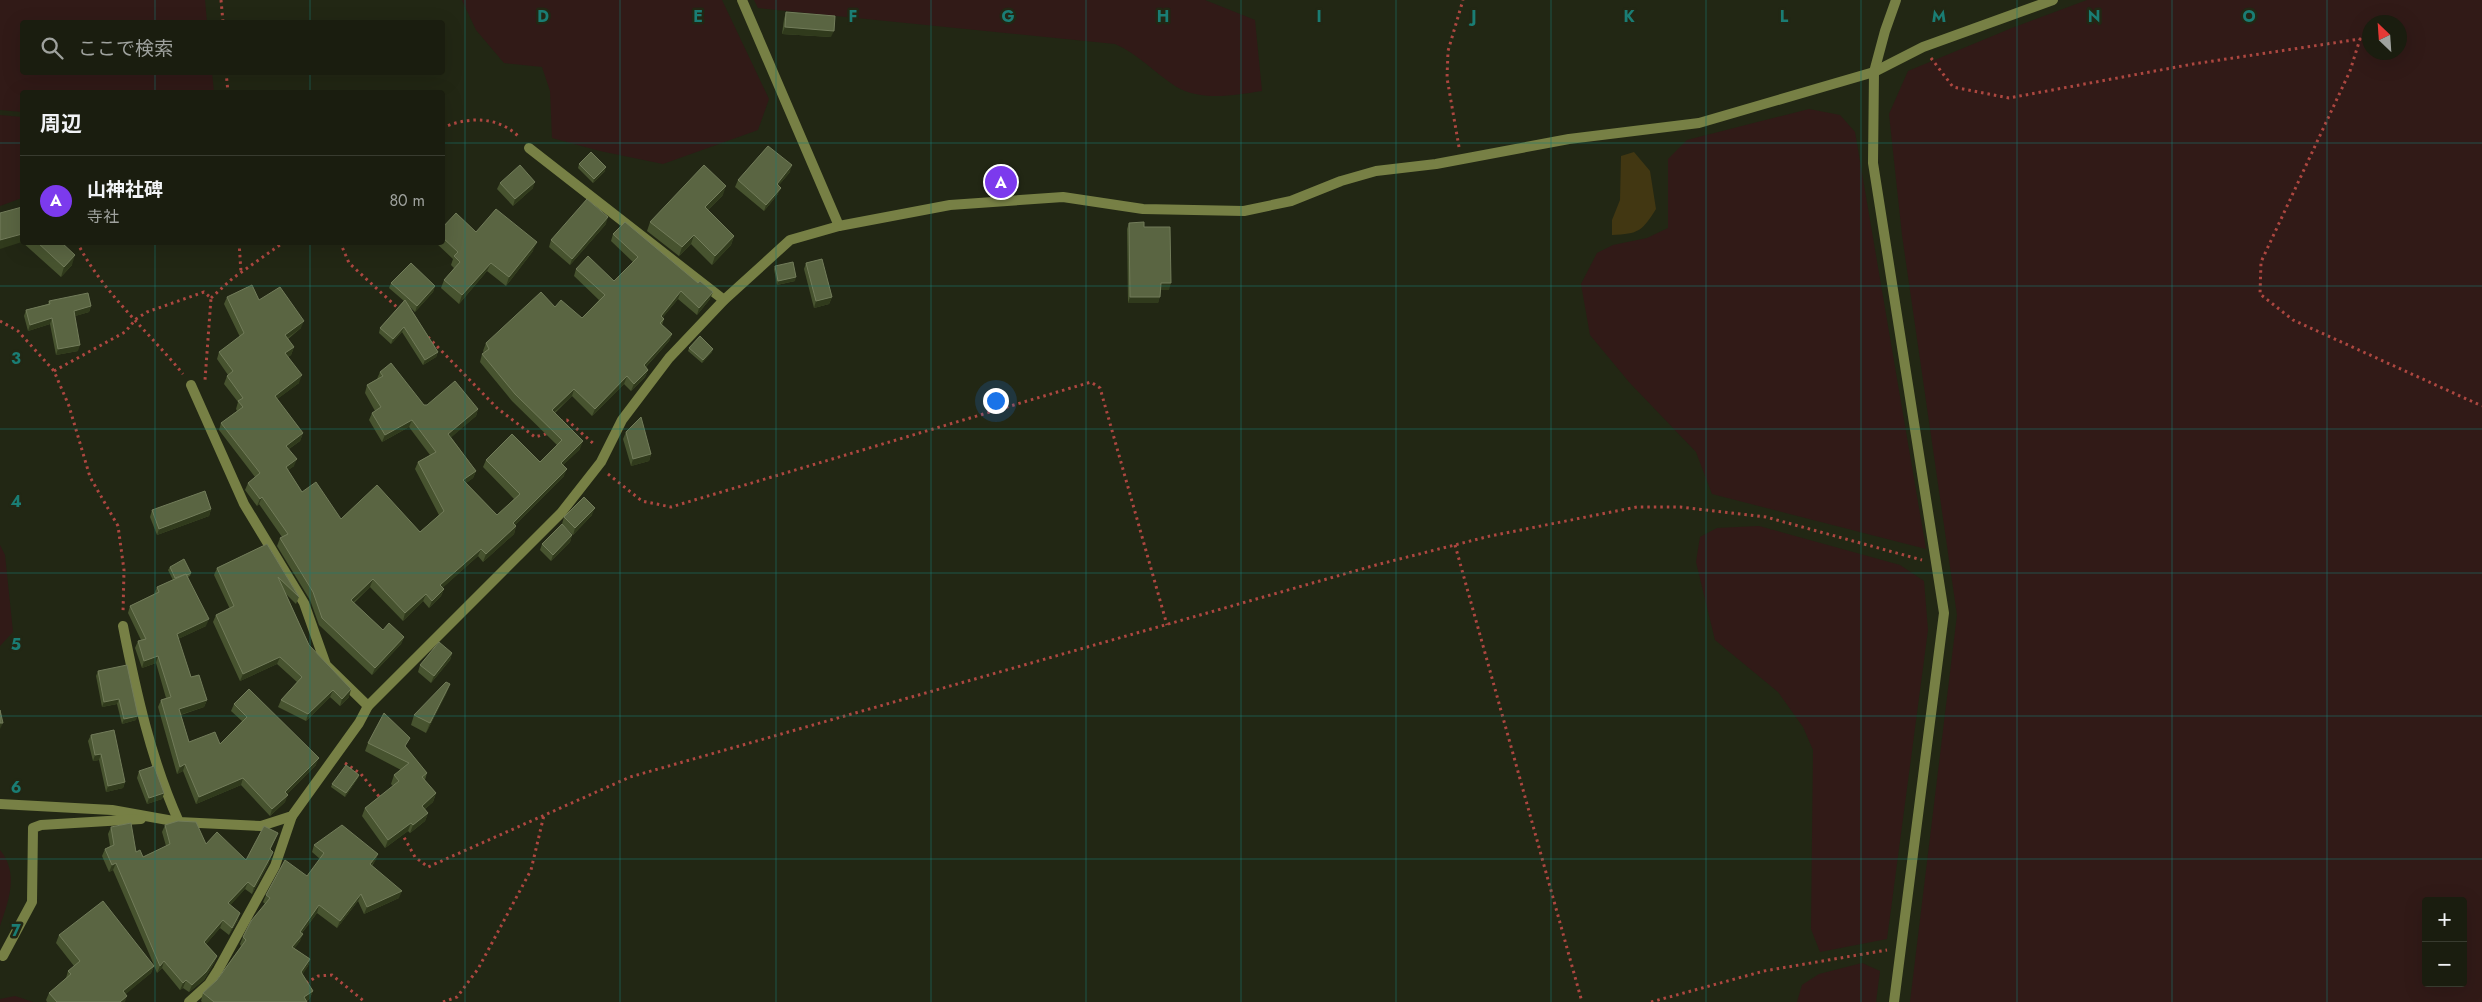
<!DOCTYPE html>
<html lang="ja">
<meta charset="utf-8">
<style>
body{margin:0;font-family:Jost,"Noto Sans JP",sans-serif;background:#232618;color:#f1f3f6}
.controls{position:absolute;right:15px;bottom:15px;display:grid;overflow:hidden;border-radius:5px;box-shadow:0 5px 20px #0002}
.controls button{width:45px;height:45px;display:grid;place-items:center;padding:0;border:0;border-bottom:1px solid #383b2f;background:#1a1d0f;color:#f1f3f6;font:25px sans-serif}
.compass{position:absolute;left:2362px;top:15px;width:45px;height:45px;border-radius:50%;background:#1a1d0f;box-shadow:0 5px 20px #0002;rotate:335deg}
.you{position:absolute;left:995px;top:400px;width:18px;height:18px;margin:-12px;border:4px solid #fff;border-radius:50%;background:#1a73e8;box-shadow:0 0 0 8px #1a73e833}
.badge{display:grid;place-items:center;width:32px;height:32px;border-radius:50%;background:#7c3aed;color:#fff;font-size:16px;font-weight:700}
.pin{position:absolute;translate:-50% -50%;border:2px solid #fff;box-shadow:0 1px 5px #0006}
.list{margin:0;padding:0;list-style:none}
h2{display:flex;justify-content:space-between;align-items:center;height:65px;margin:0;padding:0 20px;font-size:21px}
h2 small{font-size:16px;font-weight:400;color:#9fa29e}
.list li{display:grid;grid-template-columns:32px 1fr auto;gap:15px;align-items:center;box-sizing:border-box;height:90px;padding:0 20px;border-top:1px solid #383b2f}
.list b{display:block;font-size:19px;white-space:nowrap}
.list p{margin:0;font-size:16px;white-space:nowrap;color:#9fa29e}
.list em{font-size:16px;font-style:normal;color:#9fa29e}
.icon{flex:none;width:28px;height:28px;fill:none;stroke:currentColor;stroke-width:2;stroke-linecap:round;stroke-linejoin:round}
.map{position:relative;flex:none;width:2482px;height:1002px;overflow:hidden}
.search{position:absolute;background:#1a1d0f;box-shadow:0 5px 20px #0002;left:20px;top:20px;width:425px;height:55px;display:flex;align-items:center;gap:12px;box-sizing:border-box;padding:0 18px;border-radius:5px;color:#9fa29e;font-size:19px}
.panel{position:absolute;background:#1a1d0f;box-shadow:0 5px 20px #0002;left:20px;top:90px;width:425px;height:155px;border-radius:5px}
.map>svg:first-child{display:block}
.green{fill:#311a17;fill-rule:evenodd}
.water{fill:#423712}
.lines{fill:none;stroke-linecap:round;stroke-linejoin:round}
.path{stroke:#ad4740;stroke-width:3;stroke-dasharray:2.5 4;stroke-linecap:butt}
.minor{stroke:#778045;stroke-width:10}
.tertiary{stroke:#778045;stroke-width:10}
.wall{fill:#47532f}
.shaded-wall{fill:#303a1c}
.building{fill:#5a6542;stroke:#727c5a}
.grid{fill:none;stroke:#1a7d74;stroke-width:1;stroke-opacity:0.55}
.grid-label{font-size:16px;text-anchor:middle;font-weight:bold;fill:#1a7d74;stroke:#222714;stroke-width:5;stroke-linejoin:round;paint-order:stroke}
</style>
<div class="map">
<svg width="2482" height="1002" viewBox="0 0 2482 1002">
<rect width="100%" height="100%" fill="#222714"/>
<g class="green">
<polygon points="0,0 205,0 207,22 22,22 22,72 212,73 214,92 22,92 22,112 0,110"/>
<polygon points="462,0 722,0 769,99 758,130 663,164 600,151 552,138 550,91 542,67 504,63 476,30"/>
<path d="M754 0H1205L1255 20 1262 91C1235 95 1200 102 1175 86 1154 72 1138 54 1115 44L758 8Z"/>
<path d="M2087 0H2482V1002H1910L1957 615 1902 235 1889 114 1908 71 2012 28ZM2370 22H2400V52H2370ZM2426 901H2463V983H2426Z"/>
<polygon points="1809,109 1840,115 1855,132 1926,549 1712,494 1696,452 1629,382 1590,335 1581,284 1597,253 1613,245 1647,238 1668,228 1668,159 1687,140"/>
<polygon points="0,115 22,117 22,198 0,206"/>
<polygon points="1759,526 1900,565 1924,581 1928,630 1887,939 1820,952 1811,929 1813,750 1803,727 1778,692 1715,640 1696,562 1700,537 1717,528"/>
<polygon points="0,545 5,555 13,632 0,646"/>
<path d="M0 850C19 873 9 900 0 926Z"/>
<polygon points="1862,963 1880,971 1876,1002 1797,1002 1802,985 1819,974"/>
<polygon points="15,996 33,1002 0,1002 0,999"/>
</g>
<path class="water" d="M1634 152 1650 171 1656 209C1642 231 1639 234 1612 235V220L1620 200 1621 156Z"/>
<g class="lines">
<g class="path">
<polyline points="221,0 223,22"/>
<polyline points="1931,58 1953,87 2009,98 2193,64 2360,39 2350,71 2261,262 2260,294 2293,320 2482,406"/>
<polyline points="226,72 228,92"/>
<path d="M442 128C469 116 499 116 520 138"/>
<polyline points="1459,147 1447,78 1448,51 1463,0"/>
<path d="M77 242C102 292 148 331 183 374"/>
<polyline points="239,242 241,272"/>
<polyline points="340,242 349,263 400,310"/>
<polyline points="211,298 233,278 284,242"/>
<polyline points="0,321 18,331 54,371 69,406 90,477 118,526 124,570 123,613"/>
<polyline points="428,337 497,408 535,437 549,433"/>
<polyline points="54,371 125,332 136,319 147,312 204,292 211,298 205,380"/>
<polyline points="560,421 567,420 595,445"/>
<polyline points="608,474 642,501 671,507 1091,382 1100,388 1167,625"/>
<polyline points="1455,545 1582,1002"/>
<polyline points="345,763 361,774 381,799"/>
<polyline points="401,832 415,857 428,867 630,777 1376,565 1490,536 1637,507 1680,507 1766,517 1922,560"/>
<polyline points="306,983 318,976 332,975 365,1002"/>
<polyline points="443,1002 457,997 478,969 531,870 544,815"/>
<polyline points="1651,1002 1764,971 1887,950"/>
</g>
<g class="minor">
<polyline points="742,0 839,226"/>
<polyline points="529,148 724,300"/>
<polyline points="191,385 244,504 304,603 326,665 368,706"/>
<path d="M123 626C136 692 151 760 179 822"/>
<polyline points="0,804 112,810 179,822 261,826 292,816 359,723 368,706 561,513 601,462 622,420 669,358 724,300 790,240 839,226 950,205 1063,197 1143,209 1244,211 1291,201 1341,181 1376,171 1436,164 1569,139 1699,123 1874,72 1923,47 2053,0"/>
<polyline points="3,956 32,902 33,828 41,825 141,819"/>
<polyline points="189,1002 209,984 218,970 275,866 292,816"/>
</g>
<polyline class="tertiary" points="1894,1002 1944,613 1873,163 1874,72 1885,31 1896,0"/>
</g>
<g class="wall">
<polygon points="786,12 831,37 782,34 784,19"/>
<polygon points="579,164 605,171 593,183 578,168"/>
<polygon points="790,172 778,186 778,194 764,211 735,187 738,180"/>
<polygon points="500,183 533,188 513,206 497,189"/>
<polygon points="723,195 708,210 734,236 731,245 712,265 691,244 679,256 647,231 650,222"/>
<polygon points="22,207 22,242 61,242 72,265 61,277 22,242"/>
<polygon points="1129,223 1144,227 1169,290 1161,290 1158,303 1128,303 1127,229"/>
<polygon points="606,224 570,265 549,247 551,240"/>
<polygon points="442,228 476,232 533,251 506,286 487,271 459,304 441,288 444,280 454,268 451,265 453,259 435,242 442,242"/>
<polygon points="613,234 710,299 697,315 678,299 663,317 664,319 662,325 672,334 669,341 646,367 648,370 645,377 631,391 624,384 592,416 572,396 555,413 580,449 563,465 564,476 515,525 516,526 514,534 483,562 478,556 442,588 444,589 441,596 429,608 423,601 403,621 370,587 354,603 383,630 404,637 401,644 372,675 319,625 310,600 277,546 280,538 282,537 259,504 257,506 245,490 248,483 255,477 219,430 221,423 237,411 236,409 238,402 224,384 227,376 228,375 217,359 219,352 240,337 224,304 227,297 259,300 301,328 288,339 294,347 291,355 288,357 299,383 277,399 303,433 300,441 289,449 294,466 288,470 302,492 341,519 420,532 439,515 415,469 418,462 430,455 409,427 382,442 369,420 372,413 375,411 365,393 367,385 377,379 380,372 424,405 478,409 476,416 451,437 476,471 473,478 466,483 497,515 514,499 483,467 486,460 540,462 557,445 512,401 480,362 482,354 484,353 483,351 486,343 555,307 582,318 599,300 574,276 576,269 614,281 633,262 611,241"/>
<polygon points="806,263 832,297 829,304 814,308 804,269"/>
<polygon points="775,266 795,281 777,285 774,269"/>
<polygon points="391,283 435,286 433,292 415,312 409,306 438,352 436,357 423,365 402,332 391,344 379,333 380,328 404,301 389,288"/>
<polygon points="49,301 91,306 89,312 75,316 78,351 56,355 50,324 28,331 24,316 26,310 48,304"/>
<polygon points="689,348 712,352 702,363 688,351"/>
<polygon points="626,432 651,454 649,461 631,466 623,439"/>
<polygon points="211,509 209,516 157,535 150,517 152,510"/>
<polygon points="592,515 573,535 562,524 564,517"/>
<polygon points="572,535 570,542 551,561 540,550 542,544"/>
<polygon points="267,544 299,597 296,604 286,594 309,645 349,697 340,706 330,697 306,721 278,707 281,700 297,682 277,664 240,681 213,622 216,615 230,609 214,575 217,568"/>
<polygon points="170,567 191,573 190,576 188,577 206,626 178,639 191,677 207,700 204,707 181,715 189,742 220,744 242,721 231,711 234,704 316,765 287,794 285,802 270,816 241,785 196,804 183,771 177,774 158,707 161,700 166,698 156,663 142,668 135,648 138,641 141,640 128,613 130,606 154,594 157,587 173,580 168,570"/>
<polygon points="452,653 450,660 431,683 418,672 420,665"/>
<polygon points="98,671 136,720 122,724 117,704 102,707 96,676"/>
<polygon points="450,684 446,694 426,733 411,725 414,715"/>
<polygon points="91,735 125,782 123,788 106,792 99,760 93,761 88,741"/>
<polygon points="368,743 406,747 427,773 425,780 436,793 433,802 425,809 428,813 425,821 410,833 408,831 385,848 362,816 365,808 393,786 391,784 394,775 401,770 365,751"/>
<polygon points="139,771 164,793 162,799 147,804 137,778"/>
<polygon points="359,775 358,778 345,797 331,787 332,784"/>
<polygon points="165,825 206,844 246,860 278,833 270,850 269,863 252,894 245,889 230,905 238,920 229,935 220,928 206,944 217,956 214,963 204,980 189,992 183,988 180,990 162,968 157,973 154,966 151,973 125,994 125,1002 47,1002 46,1000 49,993 66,978 68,971 74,966 56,943 59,935 154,965 113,870 109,872 102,856 105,849 110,846 108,834 111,827 143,857 166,846 162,832"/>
<polygon points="314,845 378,854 375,861 372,866 399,898 364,914 358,901 337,928 317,913 302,933 300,941 294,948 310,959 308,966 302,974 313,991 310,998 307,1001 307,1002 202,1002 201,1001 203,993 217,980 241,946 240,944 243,937 265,904 263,902 266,895 307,876 320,859 312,852"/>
</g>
<g class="shaded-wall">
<polygon points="785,27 834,31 831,37 782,34"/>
<polygon points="792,165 790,172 774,191 777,184"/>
<polygon points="606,167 605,171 593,183 594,179"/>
<polygon points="535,182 533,188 513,206 515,199"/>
<polygon points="726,186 723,195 702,216 705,207"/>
<polygon points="781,188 778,194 764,211 766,205"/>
<polygon points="608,217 606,224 570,265 572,259"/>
<polygon points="22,234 22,242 0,249 0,240"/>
<polygon points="694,235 691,244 679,256 682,247"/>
<polygon points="734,236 731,245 712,265 715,256"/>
<polygon points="537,242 533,251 506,286 509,277"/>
<polygon points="75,255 72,265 61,277 64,267"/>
<polygon points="491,263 487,271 459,304 462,295"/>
<polygon points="796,277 795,281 777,285 778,281"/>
<polygon points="1161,283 1171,283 1169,290 1159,290"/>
<polygon points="435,286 433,292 415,312 417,306"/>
<polygon points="681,291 678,299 658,323 661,316"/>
<polygon points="713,292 710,299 697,315 699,308"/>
<polygon points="832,297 829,304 814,308 816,301"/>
<polygon points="1130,297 1160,297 1158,303 1128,303"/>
<polygon points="91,306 89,312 72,317 74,311"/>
<polygon points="52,318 50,324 28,331 30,325"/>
<polygon points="304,321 301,328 282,342 285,335"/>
<polygon points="404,327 402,332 391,344 393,339"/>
<polygon points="672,334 669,341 641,372 644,365"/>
<polygon points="80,345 78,351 56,355 58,349"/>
<polygon points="294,347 291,355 282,361 285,353"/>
<polygon points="713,349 712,352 702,363 703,360"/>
<polygon points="438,352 436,357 423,365 425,360"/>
<polygon points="648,370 645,377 631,391 634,384"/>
<polygon points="302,375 299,383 272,403 275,396"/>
<polygon points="627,376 624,384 592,416 595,409"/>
<polygon points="574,389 572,396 549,417 552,410"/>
<polygon points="478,409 476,416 446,442 448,434"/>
<polygon points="412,420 409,427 382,442 385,435"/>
<polygon points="303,433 300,441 283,453 286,446"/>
<polygon points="583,441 580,449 558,470 561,463"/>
<polygon points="651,454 649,461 631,466 633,459"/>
<polygon points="297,459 294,466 283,474 286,467"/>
<polygon points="567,469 564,476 510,530 513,523"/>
<polygon points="476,471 473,478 461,487 463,480"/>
<polygon points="262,497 259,504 257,506 260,499"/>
<polygon points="595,508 592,515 573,535 575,528"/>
<polygon points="211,509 209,516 157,535 159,529"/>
<polygon points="516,526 514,534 483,562 486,554"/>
<polygon points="572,535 570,542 551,561 553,555"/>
<polygon points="481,549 478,556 437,593 440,585"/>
<polygon points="373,579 370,587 348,607 351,600"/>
<polygon points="444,589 441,596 429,608 432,601"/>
<polygon points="426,594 423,601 403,621 405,613"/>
<polygon points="209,619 206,626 174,641 177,634"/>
<polygon points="404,637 401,644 372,675 375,668"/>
<polygon points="452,653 450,660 431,683 434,676"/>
<polygon points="158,656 156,663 142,668 144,661"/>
<polygon points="280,657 277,664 240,681 243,674"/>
<polygon points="450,684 446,694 426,733 430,723"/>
<polygon points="351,689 349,697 340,706 342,699"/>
<polygon points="333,690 330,697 306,721 308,714"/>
<polygon points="119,699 117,704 102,707 104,702"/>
<polygon points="207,700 204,707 176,716 179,709"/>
<polygon points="138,716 136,720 122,724 124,719"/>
<polygon points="0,723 3,723 0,729"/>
<polygon points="101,754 99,760 93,761 95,755"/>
<polygon points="319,758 316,765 282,799 285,792"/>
<polygon points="185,764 183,771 177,774 180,767"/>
<polygon points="359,775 358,778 345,797 346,793"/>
<polygon points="243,778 241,785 196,804 199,797"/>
<polygon points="125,782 123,788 106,792 108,786"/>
<polygon points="164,793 162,799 147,804 149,798"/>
<polygon points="436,793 433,802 419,814 422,806"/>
<polygon points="288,795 285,802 270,816 272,809"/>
<polygon points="428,813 425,821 410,833 413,825"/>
<polygon points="411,823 408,831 385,848 388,840"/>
<polygon points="378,854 375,861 367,871 370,864"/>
<polygon points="271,856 269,863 252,894 254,887"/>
<polygon points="116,863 113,870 109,872 112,865"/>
<polygon points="248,882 245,889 226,910 228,903"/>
<polygon points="402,891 399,898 364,914 367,907"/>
<polygon points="361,894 358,901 337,928 340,921"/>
<polygon points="319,905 317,913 297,939 300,932"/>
<polygon points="240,913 238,920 229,935 232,928"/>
<polygon points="223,920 220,928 202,949 204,942"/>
<polygon points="303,934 300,941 290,955 292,947"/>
<polygon points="217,956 214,963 204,980 189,992 192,985"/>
<polygon points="310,959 308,966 299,980 301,972"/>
<polygon points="164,961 162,968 157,973 160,966"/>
<polygon points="154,966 151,973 120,999 123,991"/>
<polygon points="186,980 183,988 180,990 183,983"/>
<polygon points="313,991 310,998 305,1002 304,997"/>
<polygon points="127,996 125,1002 120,1002"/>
</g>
<g class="building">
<polygon points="786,12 835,16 834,31 785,27"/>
<polygon points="768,146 792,165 777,184 781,188 766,205 738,180"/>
<polygon points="591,152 606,167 594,179 579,164"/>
<polygon points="520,165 535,182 515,199 500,183"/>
<polygon points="704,165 726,186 705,207 734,236 715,256 694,235 682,247 650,222"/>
<polygon points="587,199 608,217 572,259 551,240"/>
<polygon points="22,207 22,234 0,240 0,213"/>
<polygon points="496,209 537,242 509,277 491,263 462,295 444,280 460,262 454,256 458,252 442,237 442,228 456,213 476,232"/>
<polygon points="625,222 698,283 700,281 713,292 699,308 681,291 661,316 664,319 660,323 672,334 644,365 648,370 634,384 627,376 595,409 574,389 552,410 583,441 561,463 567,469 513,523 516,526 486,554 481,549 440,585 444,589 432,601 426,594 405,613 373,579 351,600 383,630 389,623 404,637 375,668 322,618 313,592 280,538 288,534 262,497 260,499 248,483 260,473 221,423 243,407 238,401 243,398 227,376 233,371 219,352 244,333 227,297 252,285 259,300 280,287 304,321 285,335 294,347 285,353 302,375 275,396 303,433 286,446 297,459 286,467 302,492 316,482 341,519 377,485 420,532 444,511 418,462 436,452 412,420 385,435 372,413 381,407 367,385 383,376 380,372 391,363 424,405 427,405 455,381 478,409 448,434 476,471 463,480 497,515 520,494 486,460 512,434 540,462 562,440 515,394 482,354 489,349 486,343 541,292 555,307 561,300 582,318 605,295 576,269 588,256 614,281 638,257 613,234"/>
<polygon points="1144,222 1144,227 1170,227 1171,283 1161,283 1160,297 1130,297 1129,223"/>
<polygon points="37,242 61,242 75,255 64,267"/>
<polygon points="822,259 832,297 816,301 806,263"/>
<polygon points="793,262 796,277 778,281 775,266"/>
<polygon points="411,263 435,286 417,306 391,283"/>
<polygon points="88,293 91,306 74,311 80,345 58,349 52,318 30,325 26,310 50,304 49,301"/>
<polygon points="405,300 438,352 425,360 404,327 393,339 380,328"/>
<polygon points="700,336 713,349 703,360 689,348"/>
<polygon points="641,417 651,454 633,459 626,432"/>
<polygon points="205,491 211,509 159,529 152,510"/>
<polygon points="584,497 595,508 575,528 564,517"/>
<polygon points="562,524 572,535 553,555 542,544"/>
<polygon points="267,544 299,597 278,577 309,645 351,689 342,699 333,690 308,714 281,700 302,677 280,657 243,674 216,615 234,606 217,568"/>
<polygon points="184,559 191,573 187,575 186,574 175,578 170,567"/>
<polygon points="186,574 209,619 177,634 191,677 199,675 207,700 179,709 189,742 215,732 220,744 247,717 234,704 249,689 319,758 285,792 288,795 272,809 243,778 199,797 185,764 180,767 161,700 171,697 158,656 144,661 138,641 146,639 130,606 159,592 157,587"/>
<polygon points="439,642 452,653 434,676 420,665"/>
<polygon points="127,665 138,716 124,719 119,699 104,702 98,671"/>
<polygon points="446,682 450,684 430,723 414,715"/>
<polygon points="0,710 3,723 0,723"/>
<polygon points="384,713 410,738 405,746 427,773 422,777 436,793 422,806 428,813 413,825 411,823 388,840 365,808 399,781 394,775 409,763 368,743"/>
<polygon points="114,730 125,782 108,786 101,754 95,755 91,735"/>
<polygon points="346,765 359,775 346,793 332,784"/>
<polygon points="154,766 164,793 149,798 139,771"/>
<polygon points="178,821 196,822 206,844 217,832 246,860 264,826 278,833 270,849 273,852 271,856 254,887 248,882 228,903 240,913 232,928 223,920 204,942 217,956 206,972 192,985 186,980 183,983 164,961 160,966 116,863 112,865 105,849 114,845 111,827 131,823 136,852 140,850 143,857 170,844 165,825"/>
<polygon points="342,825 378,854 370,864 402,891 367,907 361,894 340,921 319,905 300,932 303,934 292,947 310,959 301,972 313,991 304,997 307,1002 214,1002 203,993 217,980 246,940 243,937 251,921 270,898 266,895 285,860 307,876 324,853 314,845"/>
<polygon points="103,901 154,966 123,991 127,996 120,1002 57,1002 49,993 71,974 68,971 80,961 59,935"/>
</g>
<path class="grid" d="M155 0V22M310 0V22M465 0V1002M620 0V1002M776 0V1002M931 0V1002M1086 0V1002M1241 0V1002M1396 0V1002M1551 0V1002M1706 0V1002M1861 0V1002M2017 0V1002M2172 0V1002M2327 0V1002M155 72V92M310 72V92M0 143H22M442 143H2482M155 242V1002M310 242V1002M0 286H2482M0 429H2482M0 573H2482M0 716H2482M0 859H2482"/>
<g class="grid-label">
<text x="543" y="22">D</text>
<text x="698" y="22">E</text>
<text x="853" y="22">F</text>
<text x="1008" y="22">G</text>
<text x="1163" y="22">H</text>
<text x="1319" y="22">I</text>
<text x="1474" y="22">J</text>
<text x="1629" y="22">K</text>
<text x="1784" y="22">L</text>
<text x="1939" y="22">M</text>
<text x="2094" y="22">N</text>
<text x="2249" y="22">O</text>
<text x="16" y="364">3</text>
<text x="16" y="507">4</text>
<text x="16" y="650">5</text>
<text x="16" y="793">6</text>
<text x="16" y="936">7</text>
</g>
</svg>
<div class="controls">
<button>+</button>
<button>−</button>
</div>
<svg class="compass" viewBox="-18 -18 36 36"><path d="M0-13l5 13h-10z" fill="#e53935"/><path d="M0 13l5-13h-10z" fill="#9fa29e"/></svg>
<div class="you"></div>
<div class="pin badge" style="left:1001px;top:182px">A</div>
<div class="search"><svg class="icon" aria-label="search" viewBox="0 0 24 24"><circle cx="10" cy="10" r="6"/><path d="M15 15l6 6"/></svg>ここで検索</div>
<section class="panel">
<h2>周辺<small></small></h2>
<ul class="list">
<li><span class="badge">A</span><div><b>山神社碑</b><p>寺社</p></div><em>80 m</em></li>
</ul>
</section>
</div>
